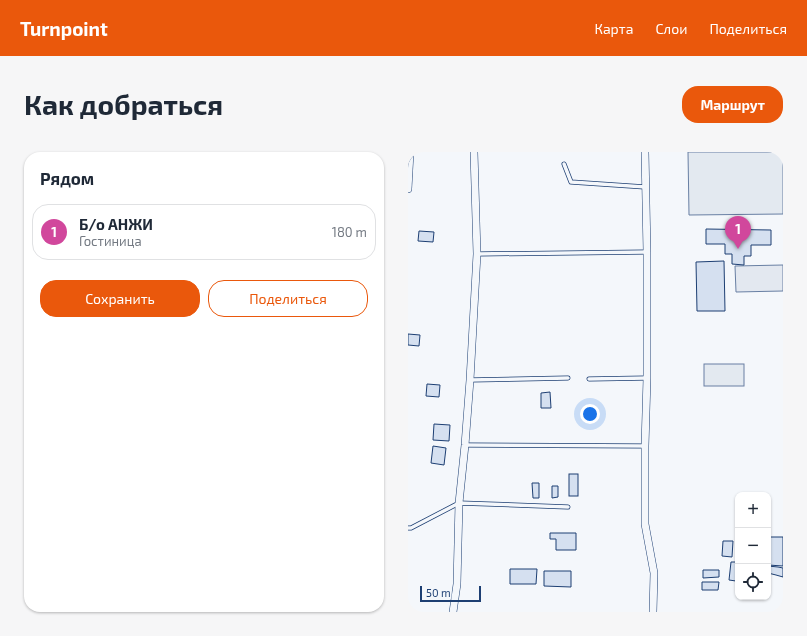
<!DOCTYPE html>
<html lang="ru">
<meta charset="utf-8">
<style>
body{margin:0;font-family:"Exo 2",sans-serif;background:#f6f6f7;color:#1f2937}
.controls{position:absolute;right:12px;bottom:12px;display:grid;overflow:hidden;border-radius:8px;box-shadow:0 1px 3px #0004}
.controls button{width:36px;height:36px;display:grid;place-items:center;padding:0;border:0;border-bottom:1px solid #e0e1e3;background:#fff;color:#1f2937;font:20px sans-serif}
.scale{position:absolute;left:12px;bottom:10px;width:61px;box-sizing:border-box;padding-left:4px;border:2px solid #1d3f73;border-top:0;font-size:11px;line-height:14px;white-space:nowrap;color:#1d3f73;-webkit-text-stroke:3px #f4f7fb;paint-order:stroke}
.you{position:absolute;left:182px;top:262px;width:14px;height:14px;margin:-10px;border:3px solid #fff;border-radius:50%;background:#1a73e8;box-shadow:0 0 0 6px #1a73e833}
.badge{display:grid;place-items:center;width:26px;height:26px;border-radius:50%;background:#ea580c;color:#fff;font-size:13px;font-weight:700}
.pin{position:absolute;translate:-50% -33px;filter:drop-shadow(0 1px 2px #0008)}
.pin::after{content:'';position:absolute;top:21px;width:14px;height:12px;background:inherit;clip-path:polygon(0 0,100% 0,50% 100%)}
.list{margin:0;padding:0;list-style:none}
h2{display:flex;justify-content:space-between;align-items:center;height:52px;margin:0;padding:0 16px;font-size:17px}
h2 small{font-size:13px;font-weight:400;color:#747a83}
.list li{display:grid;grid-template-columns:26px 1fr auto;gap:12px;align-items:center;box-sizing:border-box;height:56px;margin:0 8px 8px;padding:0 8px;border:1px solid #e0e1e3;border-radius:16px}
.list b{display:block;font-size:15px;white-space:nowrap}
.list p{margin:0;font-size:13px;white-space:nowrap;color:#747a83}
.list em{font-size:13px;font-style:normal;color:#747a83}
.actions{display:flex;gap:8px;padding:12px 16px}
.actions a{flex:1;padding:9px 0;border:1px solid #ea580c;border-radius:16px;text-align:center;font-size:14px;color:#ea580c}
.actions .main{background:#ea580c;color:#fff}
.icon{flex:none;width:22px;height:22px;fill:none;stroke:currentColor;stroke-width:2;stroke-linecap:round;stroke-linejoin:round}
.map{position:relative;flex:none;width:375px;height:460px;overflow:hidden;border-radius:16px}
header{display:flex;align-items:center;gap:24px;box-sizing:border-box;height:56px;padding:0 20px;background:#ea580c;color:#fff}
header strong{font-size:19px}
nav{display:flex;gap:22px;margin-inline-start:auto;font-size:14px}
.intro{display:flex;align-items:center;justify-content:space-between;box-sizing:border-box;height:96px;padding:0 24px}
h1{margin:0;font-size:28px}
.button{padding:10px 18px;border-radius:16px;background:#ea580c;color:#fff;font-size:14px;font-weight:700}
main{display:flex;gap:24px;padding:0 24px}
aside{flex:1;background:#fff;border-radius:16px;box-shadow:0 1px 3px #0004}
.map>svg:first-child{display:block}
.green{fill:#e3e9f0;stroke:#687fa3}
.parking{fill:#e3e8f0;stroke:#687fa3}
.building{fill:#d5e0f0;stroke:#1d3f73}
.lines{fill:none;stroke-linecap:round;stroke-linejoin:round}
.lane-casing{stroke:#1d3f73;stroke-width:5}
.street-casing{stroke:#1d3f73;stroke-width:8}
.lane{stroke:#f4f7fb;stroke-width:3.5}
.street{stroke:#f4f7fb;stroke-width:7}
</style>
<header>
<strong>Turnpoint</strong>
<nav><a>Карта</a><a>Слои</a><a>Поделиться</a></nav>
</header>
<div class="intro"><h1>Как добраться</h1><a class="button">Маршрут</a></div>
<main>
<aside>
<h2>Рядом<small></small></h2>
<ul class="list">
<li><span class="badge" style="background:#d1479c">1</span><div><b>Б/о АНЖИ</b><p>Гостиница</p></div><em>180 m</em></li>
</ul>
<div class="actions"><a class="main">Сохранить</a><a>Поделиться</a></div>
</aside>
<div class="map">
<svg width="375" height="460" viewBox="0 0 375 460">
<rect width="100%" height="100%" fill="#f4f7fb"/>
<g class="green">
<polygon points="280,0 375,0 375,62 281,63"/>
<rect x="296" y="212" width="40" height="22"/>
</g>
<polygon class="parking" points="375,113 375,139 328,140 327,114"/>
<g class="building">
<polygon points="298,77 363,78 363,93 343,93 343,104 336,104 336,113 324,112 324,102 317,102 317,92 298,92"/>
<polygon points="11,79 26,80 25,90 10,89"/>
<polygon points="316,109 317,159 289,159 288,110"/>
<polygon points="0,182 12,183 11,194 0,193"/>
<polygon points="19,232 32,233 31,245 18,244"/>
<polygon points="142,240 143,256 133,256 133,241"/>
<polygon points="26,272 42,273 41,289 25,288"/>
<polygon points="25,294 38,296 36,313 23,311"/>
<rect x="161" y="322" width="9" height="22"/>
<polygon points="124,331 131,331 131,346 125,346"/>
<polygon points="144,334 150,334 150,345 144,346"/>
<polygon points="142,381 168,381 168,398 148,398 148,387 142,387"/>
<polygon points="360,385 375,385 375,414 360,413"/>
<polygon points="315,389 325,389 324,405 314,404"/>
<polygon points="323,410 330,410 328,429 321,428"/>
<polygon points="360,414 370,415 375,416 375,425 368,423 360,421"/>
<polygon points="102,417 129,417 128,432 102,432"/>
<polygon points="295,418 311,418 311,425 295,426"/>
<polygon points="136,419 163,419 163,435 136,434"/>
<polygon points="294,430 311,430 310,438 294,438"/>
</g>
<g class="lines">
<defs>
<g id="lane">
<polyline points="156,12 163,30 237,35"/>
<polyline points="69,102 239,100"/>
<polyline points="181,227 239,226"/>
<polyline points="62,228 160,226"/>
<polyline points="57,293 237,294"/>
<polyline points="0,376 3,376 51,351 160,355"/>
</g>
<g id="street">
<polyline points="237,0 239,100 239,226 237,294 237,372 246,421 245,460"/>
<polyline points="0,37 2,0"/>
<polyline points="45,460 49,432 51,351 57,293 62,228 69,102 66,0"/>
</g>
</defs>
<use href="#lane" class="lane-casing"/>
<use href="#street" class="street-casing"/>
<use href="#lane" class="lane"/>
<use href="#street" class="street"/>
</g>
</svg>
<div class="controls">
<button>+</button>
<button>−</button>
<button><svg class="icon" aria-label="locate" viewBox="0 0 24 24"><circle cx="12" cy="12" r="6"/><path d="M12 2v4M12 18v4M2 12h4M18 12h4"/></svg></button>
</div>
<div class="scale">50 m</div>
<div class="you"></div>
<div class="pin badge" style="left:330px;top:97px;background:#d1479c">1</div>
</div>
</main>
